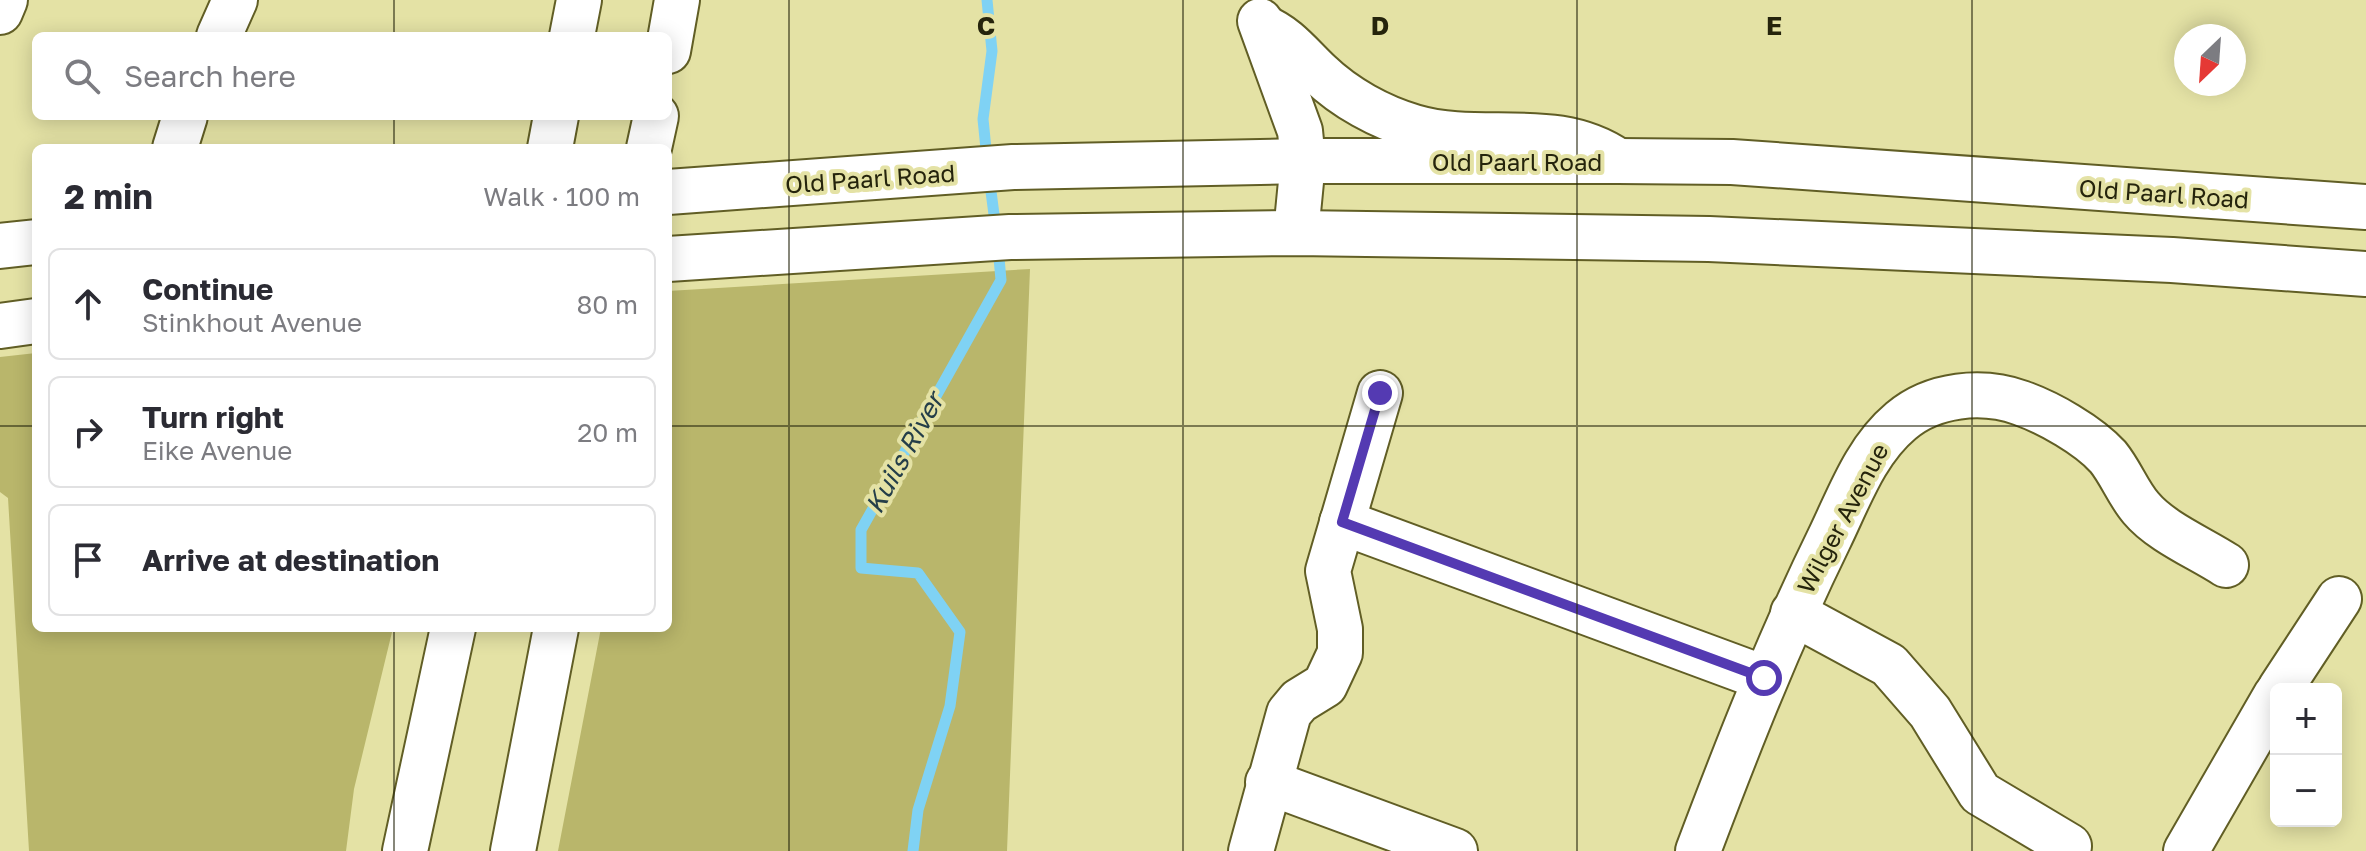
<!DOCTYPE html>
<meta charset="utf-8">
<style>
body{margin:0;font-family:"Golos Text",sans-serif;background:#f7f7f7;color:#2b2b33}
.controls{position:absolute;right:24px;bottom:24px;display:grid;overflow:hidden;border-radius:12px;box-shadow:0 4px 20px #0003}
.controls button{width:72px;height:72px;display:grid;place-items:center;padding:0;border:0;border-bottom:2px solid #e1e1e2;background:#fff;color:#2b2b33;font:40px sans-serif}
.compass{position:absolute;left:2174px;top:24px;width:72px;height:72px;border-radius:50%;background:#fff;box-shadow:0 4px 20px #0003;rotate:205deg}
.stop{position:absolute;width:24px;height:24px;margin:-18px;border:6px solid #543ab2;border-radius:50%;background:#fff}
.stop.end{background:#543ab2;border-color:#fff;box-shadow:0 2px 8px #0008}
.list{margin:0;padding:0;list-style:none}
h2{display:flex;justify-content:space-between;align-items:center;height:104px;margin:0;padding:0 32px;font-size:34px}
h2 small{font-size:26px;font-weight:400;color:#7c7c81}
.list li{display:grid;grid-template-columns:52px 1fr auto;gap:24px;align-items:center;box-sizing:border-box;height:112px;margin:0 16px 16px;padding:0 16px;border:2px solid #e1e1e2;border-radius:12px}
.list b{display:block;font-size:30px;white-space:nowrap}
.list p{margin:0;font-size:26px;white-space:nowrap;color:#7c7c81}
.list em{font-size:26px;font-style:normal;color:#7c7c81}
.icon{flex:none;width:44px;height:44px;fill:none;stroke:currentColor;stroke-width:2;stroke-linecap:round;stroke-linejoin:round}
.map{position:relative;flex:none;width:2366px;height:851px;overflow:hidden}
.search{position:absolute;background:#fff;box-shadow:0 4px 20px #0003;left:32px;top:32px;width:640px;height:88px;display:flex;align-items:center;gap:20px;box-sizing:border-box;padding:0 28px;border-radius:12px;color:#7c7c81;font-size:30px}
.panel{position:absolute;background:#fff;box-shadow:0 4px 20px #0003;left:32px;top:144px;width:640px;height:488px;border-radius:12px}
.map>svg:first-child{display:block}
.green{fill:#b9b66b}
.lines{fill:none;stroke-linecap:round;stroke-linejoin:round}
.stream{stroke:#7fd2f4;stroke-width:11}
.minor-casing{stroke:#615e25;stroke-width:48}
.major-casing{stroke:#615e25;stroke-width:48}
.highway-casing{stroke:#615e25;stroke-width:48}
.minor{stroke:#fff;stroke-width:44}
.major{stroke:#fff;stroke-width:44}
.highway{stroke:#fff;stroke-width:44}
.route{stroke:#543ab2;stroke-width:10}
.grid{fill:none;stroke:#25240c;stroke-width:2;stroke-opacity:0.55}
.labels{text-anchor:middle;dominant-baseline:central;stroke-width:8;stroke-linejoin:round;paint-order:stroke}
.street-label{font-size:24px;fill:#25240c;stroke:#e4e2a5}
.water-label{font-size:26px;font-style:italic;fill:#243e49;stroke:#e4e2a5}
.grid-label{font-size:26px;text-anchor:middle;font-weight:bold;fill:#25240c;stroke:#e4e2a5;stroke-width:8;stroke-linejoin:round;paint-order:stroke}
</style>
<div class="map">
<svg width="2366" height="851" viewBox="0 0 2366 851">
<rect width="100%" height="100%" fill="#e4e2a5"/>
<g class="green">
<polygon points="1030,269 1007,851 558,851 601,628 668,628 668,291"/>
<polygon points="36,353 36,628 393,628 354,789 346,851 29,851 8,498 0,492 0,357"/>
</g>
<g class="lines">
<g class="stream">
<polyline points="987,0 992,51 983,119 987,159"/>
<polyline points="989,176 996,230"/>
<polyline points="913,851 918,810 950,706 960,632 918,573 861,568 861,530 1001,280 998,247"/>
</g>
<defs>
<g id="minor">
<polyline points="0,12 5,0"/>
<polyline points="1342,522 1764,678"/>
<polyline points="1793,613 1889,665 1930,712 1980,793 2069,846"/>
<polyline points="2280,689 2339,599"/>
<polyline points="1268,782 1455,851"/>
<polyline points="1251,851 1289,713 1299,701 1325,685 1340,653 1340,629 1328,571 1380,393"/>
<path d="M1698 851C1738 745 1779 641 1829 539 1849 498 1865 451 1901 421 1933 394 1982 389 2021 403 2049 413 2088 435 2108 457 2121 473 2128 493 2141 508 2161 532 2200 548 2226 565"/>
<polyline points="2186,851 2276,695"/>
</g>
<g id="major">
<polyline points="668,192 1013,167 1303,161 1618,161 1732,162 2366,207"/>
<polyline points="0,246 36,242"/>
<polyline points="668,259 1010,237 1296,233 1709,239 2172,260 2366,274"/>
<polyline points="0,326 36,321"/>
</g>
<g id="highway">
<polyline points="1260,21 1300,131 1303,161 1296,233"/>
<path d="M1263 27C1287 37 1300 55 1319 73 1345 98 1380 117 1414 127 1482 147 1556 118 1618 161"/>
<polyline points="219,36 235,0"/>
<polyline points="572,36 579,0"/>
<polyline points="668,51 677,0"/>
<polyline points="175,148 185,116"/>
<polyline points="550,148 556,116"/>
<polyline points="649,148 656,116"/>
<polyline points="405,851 453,628"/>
<polyline points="513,851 556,628"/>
</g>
</defs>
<use href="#minor" class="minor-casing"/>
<use href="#major" class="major-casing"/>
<use href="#highway" class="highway-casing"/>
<use href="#minor" class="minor"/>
<use href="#major" class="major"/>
<use href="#highway" class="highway"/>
</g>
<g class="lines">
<polyline class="route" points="1380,393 1342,522 1764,678"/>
</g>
<path class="grid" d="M394 0V36M789 0V851M1183 0V851M1577 0V851M1972 0V851M394 116V148M0 426H36M668 426H2366M394 628V851"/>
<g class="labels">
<g class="street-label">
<text x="1517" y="161">Old Paarl Road</text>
<text transform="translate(870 178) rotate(-4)">Old Paarl Road</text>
<text transform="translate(2164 193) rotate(4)">Old Paarl Road</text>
<text transform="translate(1842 518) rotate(-62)">Wilger Avenue</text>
</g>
<g class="water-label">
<text transform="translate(904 453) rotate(-61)">Kuils River</text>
</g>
</g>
<g class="grid-label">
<text x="986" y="35">C</text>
<text x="1380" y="35">D</text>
<text x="1774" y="35">E</text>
</g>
</svg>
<div class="controls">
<button>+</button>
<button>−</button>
</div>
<svg class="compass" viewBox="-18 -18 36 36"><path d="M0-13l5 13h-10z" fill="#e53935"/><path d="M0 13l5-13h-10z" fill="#7c7c81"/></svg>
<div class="stop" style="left:1764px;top:678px"></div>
<div class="stop end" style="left:1380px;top:393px"></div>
<div class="search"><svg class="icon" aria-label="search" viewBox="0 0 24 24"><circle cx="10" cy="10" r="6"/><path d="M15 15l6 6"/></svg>Search here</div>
<section class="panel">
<h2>2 min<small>Walk · 100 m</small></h2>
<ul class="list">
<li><svg class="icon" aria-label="ahead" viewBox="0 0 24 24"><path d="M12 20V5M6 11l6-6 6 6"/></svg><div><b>Continue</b><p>Stinkhout Avenue</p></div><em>80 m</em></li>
<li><svg class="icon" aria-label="right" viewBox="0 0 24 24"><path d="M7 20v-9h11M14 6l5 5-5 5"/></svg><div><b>Turn right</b><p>Eike Avenue</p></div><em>20 m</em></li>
<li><svg class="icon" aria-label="arrive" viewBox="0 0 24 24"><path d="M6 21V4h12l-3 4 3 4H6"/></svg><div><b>Arrive at destination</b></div></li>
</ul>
</section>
</div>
